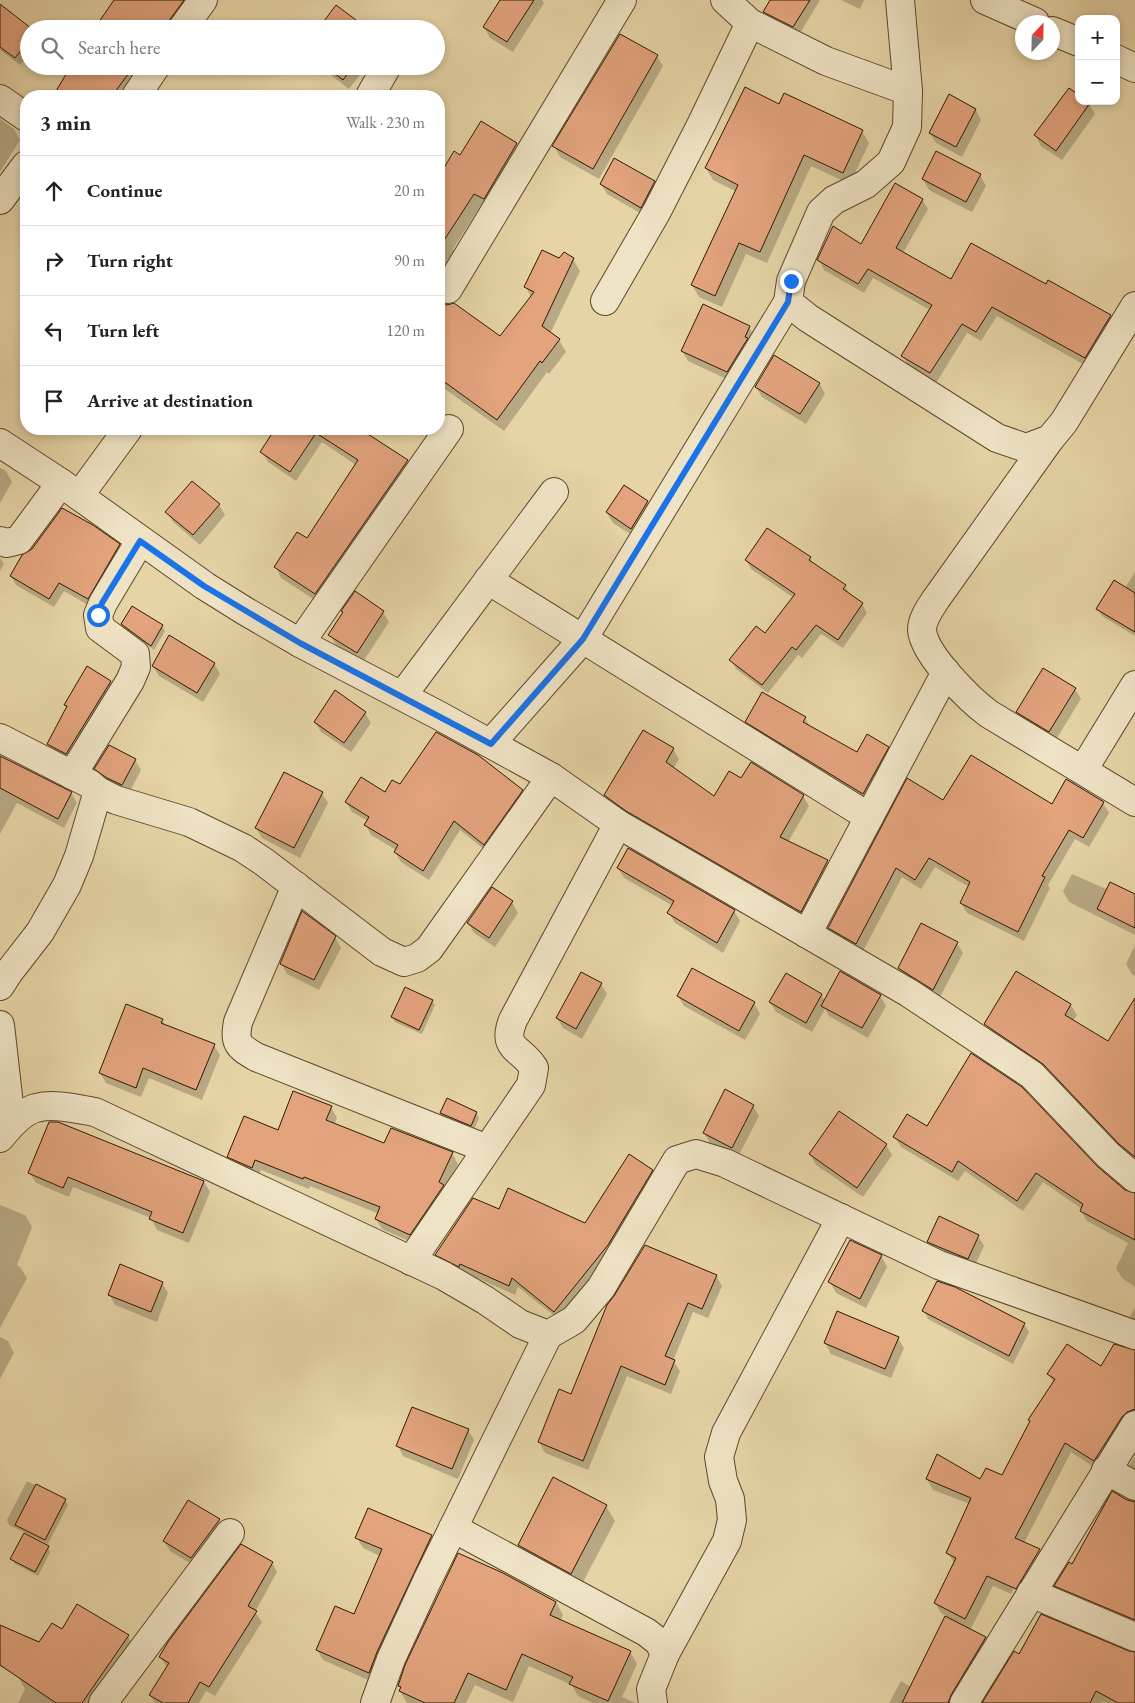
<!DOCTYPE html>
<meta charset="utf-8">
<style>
body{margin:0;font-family:"EB Garamond",serif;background:#f6f6f6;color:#222}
.controls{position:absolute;right:15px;top:15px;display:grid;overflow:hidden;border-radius:10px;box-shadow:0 2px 8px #0003}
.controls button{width:45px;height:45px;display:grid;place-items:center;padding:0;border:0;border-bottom:1px solid #e0e0e0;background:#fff;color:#222;font:25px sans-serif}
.compass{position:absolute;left:1015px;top:15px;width:45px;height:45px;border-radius:50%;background:#fff;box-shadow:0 2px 8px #0003;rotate:22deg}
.stop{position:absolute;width:15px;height:15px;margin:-11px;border:4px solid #1a73e8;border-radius:50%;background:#fff}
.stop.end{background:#1a73e8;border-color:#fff;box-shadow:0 1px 5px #0008}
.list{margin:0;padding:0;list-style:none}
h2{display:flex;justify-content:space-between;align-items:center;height:65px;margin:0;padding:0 20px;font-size:21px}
h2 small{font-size:16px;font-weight:400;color:#767676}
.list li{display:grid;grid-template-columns:32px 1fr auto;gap:15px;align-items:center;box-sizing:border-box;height:70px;padding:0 20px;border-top:1px solid #e0e0e0}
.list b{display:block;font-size:19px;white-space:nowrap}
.list em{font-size:16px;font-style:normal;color:#767676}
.icon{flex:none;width:28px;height:28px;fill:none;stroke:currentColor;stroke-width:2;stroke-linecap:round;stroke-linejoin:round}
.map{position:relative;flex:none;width:1135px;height:1703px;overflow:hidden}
.search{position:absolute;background:#fff;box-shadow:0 2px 8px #0003;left:20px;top:20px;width:425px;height:55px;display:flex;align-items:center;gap:12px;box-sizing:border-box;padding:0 18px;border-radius:28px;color:#767676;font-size:19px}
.panel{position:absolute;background:#fff;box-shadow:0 2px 8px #0003;left:20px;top:90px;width:425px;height:345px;border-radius:20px}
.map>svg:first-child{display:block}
.shadow{fill:#0003}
.building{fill:#e2a37d;stroke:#2e1900}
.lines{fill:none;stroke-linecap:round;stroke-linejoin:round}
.street-casing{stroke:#5c482a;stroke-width:30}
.street{stroke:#efe3c5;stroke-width:28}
.route{stroke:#1a73e8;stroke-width:6}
</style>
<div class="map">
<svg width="1135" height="1703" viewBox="0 0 1135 1703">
<rect width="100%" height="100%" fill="#e6d4a6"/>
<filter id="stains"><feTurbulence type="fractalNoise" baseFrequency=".004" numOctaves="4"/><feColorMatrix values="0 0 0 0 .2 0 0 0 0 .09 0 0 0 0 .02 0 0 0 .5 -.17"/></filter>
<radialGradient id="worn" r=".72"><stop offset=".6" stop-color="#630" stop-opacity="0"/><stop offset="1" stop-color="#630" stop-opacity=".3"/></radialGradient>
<g class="shadow">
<polygon points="115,0 196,0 174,29 94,29"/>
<polygon points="501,0 542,0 544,3 513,52 490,38 484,27"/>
<polygon points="771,0 820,0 799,35 769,21 764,12"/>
<polygon points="841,0 864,0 860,9"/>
<polygon points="0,6 29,29 29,54 20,65 0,50"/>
<polygon points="657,56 663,66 599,179 560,157 554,146"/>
<polygon points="73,66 145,66 123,96 54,96"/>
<polygon points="319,66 367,66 349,89"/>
<polygon points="949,96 976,110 981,120 962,157 936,143 930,133"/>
<polygon points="1079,101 1089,104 1095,114 1062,160 1041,146 1035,135"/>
<polygon points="779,106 862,131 869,143 850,184 811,166 767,263 746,254 722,307 699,297 692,285 737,192 713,180 706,168"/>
<polygon points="0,119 14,129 20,140 0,172"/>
<polygon points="481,122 517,144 524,156 491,211 481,205 453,249 460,262 439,298 439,192"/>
<polygon points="937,152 980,175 986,186 972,212 929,190 923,179"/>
<polygon points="654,182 660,192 647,217 607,194 601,184"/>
<polygon points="922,199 928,209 903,253 952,281 1046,286 1110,316 1116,326 1090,368 997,316 981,341 967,333 936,383 908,365 903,356 930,310 873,278 864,293 824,270 819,260 862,245"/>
<polygon points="573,259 580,271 550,334 559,340 566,352 549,374 547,372 504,431 442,387 439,381 439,370 458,343 439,331 439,300 439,304 500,338 531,297 526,287 559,260"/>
<polygon points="749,327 755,338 733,382 688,361 682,351"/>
<polygon points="819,383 825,394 806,424 762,397 756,387"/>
<polygon points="277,429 358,429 407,461 413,471 321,604 281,578 276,567 307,540 356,465 322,442 296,481 268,462 262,452"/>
<polygon points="0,468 6,471 12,482 0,503"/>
<polygon points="625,487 647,502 653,513 638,539 613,523 607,513"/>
<polygon points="219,505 225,515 200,545 173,522 167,512"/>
<polygon points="119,545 124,554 93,608 64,591 54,607 16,585 11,576"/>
<polygon points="0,558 4,564 0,571"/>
<polygon points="810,558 814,565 845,586 850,595 862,604 867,613 843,648 821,634 802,658 798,655 768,693 736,669 731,660 765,635 794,598 751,569 746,560"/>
<polygon points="1135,572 1135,636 1102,616 1098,609 1125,588"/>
<polygon points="383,612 389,622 363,662 336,645 330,635"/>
<polygon points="122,624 162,626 165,631 154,650 125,629"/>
<polygon points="214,663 220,674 203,702 159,676 153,666"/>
<polygon points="110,682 116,692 72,764 54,754 48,744 67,708 65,705"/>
<polygon points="1075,689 1081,699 1055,741 1024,722 1018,712"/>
<polygon points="365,713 371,723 351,752 321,732 315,722"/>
<polygon points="805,718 811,728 857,753 888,748 893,757 869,803 752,731 747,722"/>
<polygon points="673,749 679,759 673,769 714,798 742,780 803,796 809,806 788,842 828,861 833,871 807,921 611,805 605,795"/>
<polygon points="0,756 71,793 77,803 64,828 17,803 0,834"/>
<polygon points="135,760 141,770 128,795 102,779 96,769"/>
<polygon points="400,786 522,791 527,801 490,854 460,830 429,880 401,862 395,852 396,850 371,835 366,825 368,821 352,812 346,802 385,794"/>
<polygon points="322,793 328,803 300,858 262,838 256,828"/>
<polygon points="943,802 1052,806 1103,803 1109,813 1089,847 1075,839 1048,885 1050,888 1024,941 967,913 961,903 969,887 935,867 921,889 902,877 862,953 835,938 829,928"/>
<polygon points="618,868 734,911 740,921 723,953 675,923 669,913 673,906 624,878"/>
<polygon points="1072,874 1108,890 1135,901 1135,935 1069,902 1063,891"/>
<polygon points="492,889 512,902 518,913 495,947 474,933 468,923"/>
<polygon points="335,937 341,948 319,990 287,974 281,963"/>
<polygon points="957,943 963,953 939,999 905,979 899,968"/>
<polygon points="1135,945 1135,976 1132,974 1126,964"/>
<polygon points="601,984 607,994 582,1039 563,1028 557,1018"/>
<polygon points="821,995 825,1001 880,996 886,1006 868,1038 829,1016 825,1009 812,1032 776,1012 770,1002"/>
<polygon points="678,996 754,1003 760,1014 745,1040 684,1006"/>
<polygon points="1135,1000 1135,1162 1050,1074 992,1035 986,1024 1071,1005 1077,1015 1073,1021 1109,1043"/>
<polygon points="432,1001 435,1005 422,1034 395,1022 392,1017"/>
<polygon points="162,1020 166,1026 214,1045 220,1055 202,1100 149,1078 141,1097 106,1083 100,1073"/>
<polygon points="753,1106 759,1116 738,1157 710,1143 704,1133"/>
<polygon points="331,1107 337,1118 334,1125 385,1145 452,1153 458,1164 446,1190 416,1244 382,1229 376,1219 379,1214 310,1186 309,1189 261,1170 257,1178 235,1167 229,1157"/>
<polygon points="441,1113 476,1113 479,1118 474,1130 444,1118"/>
<polygon points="928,1128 1096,1167 1124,1191 1135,1194 1135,1287 1122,1278 1116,1268 1128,1243 1087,1221 1081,1211 1082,1209 1043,1182 1023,1211 965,1171 958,1181 901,1147 895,1137"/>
<polygon points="886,1145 892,1155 863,1197 816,1165 810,1154"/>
<polygon points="652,1171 658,1181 614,1256 561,1321 518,1287 515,1295 466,1273 443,1265 437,1255 585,1224"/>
<polygon points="30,1173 204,1182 210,1192 189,1243 157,1230 151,1218 73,1187 69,1197 36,1183"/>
<polygon points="0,1205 25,1215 32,1227 17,1265 20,1267 27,1278 0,1328"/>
<polygon points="978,1236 984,1246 974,1268 934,1252 928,1242"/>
<polygon points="851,1242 881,1256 887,1267 866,1308 836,1293 830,1282"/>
<polygon points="716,1276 722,1286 708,1318 693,1312 673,1361 680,1371 671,1394 627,1376 588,1470 545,1453 539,1442"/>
<polygon points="162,1283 168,1293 157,1322 115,1305 109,1294"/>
<polygon points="1135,1308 1135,1324 1130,1316"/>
<polygon points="924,1311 1024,1324 1029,1332 1013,1364 928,1319"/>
<polygon points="0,1337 8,1341 14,1353 0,1379"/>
<polygon points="898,1338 904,1348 891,1378 831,1354 825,1343"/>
<polygon points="1135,1351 1135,1421 1100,1471 1071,1452 1024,1543 1032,1555 1011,1594 993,1586 970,1630 985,1638 991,1648 958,1703 889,1703 901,1681 911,1687 946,1616 941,1613 935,1603 954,1563 948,1553 970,1504 933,1490 927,1479 980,1480 1003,1476 1054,1383 1048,1374 1102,1368"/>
<polygon points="468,1430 474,1440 458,1479 403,1456 398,1446"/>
<polygon points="1135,1457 1135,1473 1130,1465"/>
<polygon points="27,1481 65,1500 68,1505 48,1544 9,1525 7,1520"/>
<polygon points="606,1506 615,1521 580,1588 528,1560 519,1545"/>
<polygon points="219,1520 225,1530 198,1568 170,1551 164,1541"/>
<polygon points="431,1536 437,1546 375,1683 323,1660 317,1650 355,1615 380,1556 363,1548 357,1538"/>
<polygon points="48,1547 50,1552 38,1576 15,1564 12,1559"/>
<polygon points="272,1563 277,1572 255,1612 262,1622 215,1696 206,1691 199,1703 155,1703 150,1695 167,1667 160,1657"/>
<polygon points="556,1602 563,1615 560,1621 630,1652 637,1664 622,1697 636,1703 593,1703 578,1696 572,1685 529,1666 513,1702 475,1685 466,1703 407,1703 400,1691 401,1689 399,1685"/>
<polygon points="0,1626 40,1644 63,1631 128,1636 135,1649 98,1703 18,1703 25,1689 18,1676 19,1674 0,1666"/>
<polygon points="1135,1653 1135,1699 1121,1693 1116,1703 1106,1703 1102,1701 1101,1703 984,1703 1020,1656"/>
</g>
<g class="building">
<polygon points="114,0 184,0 163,29 94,29"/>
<polygon points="500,0 534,0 507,42 483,27"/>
<polygon points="770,0 810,0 793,27 763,12"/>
<polygon points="0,4 32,29 29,29 29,40 15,58 0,47"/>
<polygon points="336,5 368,29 318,29"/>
<polygon points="620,34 658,55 593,169 552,146"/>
<polygon points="71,66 134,66 112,96 53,96"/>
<polygon points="325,66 353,66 343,80"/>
<polygon points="745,87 779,104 784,93 863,130 843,173 804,155 760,252 739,243 715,296 691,285 738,185 705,168"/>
<polygon points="1069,88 1079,95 1079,101 1088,101 1090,103 1056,151 1034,135"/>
<polygon points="949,94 976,109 956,147 929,133"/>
<polygon points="481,121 517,143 484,199 474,194 439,248 439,176 454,151 460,155"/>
<polygon points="936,151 981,174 966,202 922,179"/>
<polygon points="614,158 655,181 641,208 600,184"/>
<polygon points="895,183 923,199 896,248 951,279 971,243 1046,284 1048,280 1111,315 1085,358 992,307 976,332 962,324 930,373 901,356 932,305 868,269 858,284 817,260 833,226 861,244"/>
<polygon points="542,250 559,258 564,252 574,258 542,326 560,339 542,363 540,361 497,420 439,378 439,301 447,305 454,303 500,336 534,292 524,287"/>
<polygon points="703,304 750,326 745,337 748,338 727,372 681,351"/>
<polygon points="774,355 820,383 800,414 755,387"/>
<polygon points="275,429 360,429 408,460 315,594 274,567 297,532 307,538 358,460 316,433 290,472 260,452"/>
<polygon points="192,481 220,504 193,535 165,512"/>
<polygon points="624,485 648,501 631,529 606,512"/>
<polygon points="62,508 93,525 120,544 88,599 59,583 49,599 10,576 22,555 32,549"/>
<polygon points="767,528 811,557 809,560 846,585 843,589 863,603 838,640 816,625 796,650 792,647 762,685 729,660 756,626 765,633 795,594 745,560"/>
<polygon points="1114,580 1135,593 1135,632 1096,609"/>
<polygon points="355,591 384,611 357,653 328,635 343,612 341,611"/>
<polygon points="132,606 163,625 151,646 121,624"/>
<polygon points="169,635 215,663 197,693 152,666"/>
<polygon points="87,666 111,681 66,754 47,744 67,706 64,705"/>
<polygon points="1043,668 1076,688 1049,732 1016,712"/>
<polygon points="335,690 366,712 344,743 314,722"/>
<polygon points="762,692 806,717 803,722 857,752 867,734 889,747 863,794 745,722"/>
<polygon points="643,730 674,748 666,762 714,796 729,771 741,778 751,762 804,795 780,837 828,860 801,912 626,811 604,795"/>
<polygon points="436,732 478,755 523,790 484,845 454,821 423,871 394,852 398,845 364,825 369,817 345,802 361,777 385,792 392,780 400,784"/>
<polygon points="109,745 136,759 122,785 107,778 94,769"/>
<polygon points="971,755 1052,804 1066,779 1104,802 1083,838 1069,830 1042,876 1045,877 1018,932 960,903 970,882 929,858 915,880 896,868 856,944 828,928 907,778 943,800"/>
<polygon points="0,756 72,792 58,819 0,788"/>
<polygon points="284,772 323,792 294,848 255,828"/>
<polygon points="628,848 735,910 717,943 667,913 674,901 617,868"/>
<polygon points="1110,882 1135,894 1135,928 1097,909"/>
<polygon points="492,887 513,901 489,938 467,923"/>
<polygon points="302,911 336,936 314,980 280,964"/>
<polygon points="921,923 958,942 933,990 898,968"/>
<polygon points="692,968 755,1002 739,1031 677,996"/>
<polygon points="840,971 881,995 862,1028 821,1006"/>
<polygon points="1016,971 1071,1004 1065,1015 1108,1041 1135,998 1135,1157 1119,1144 1043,1064 984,1024"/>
<polygon points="581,972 602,983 576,1029 556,1018"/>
<polygon points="786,973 822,994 806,1023 769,1002"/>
<polygon points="405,987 433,1000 419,1030 391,1017"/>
<polygon points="126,1004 163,1019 161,1023 215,1044 196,1090 143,1068 136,1088 99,1073"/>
<polygon points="971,1053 1022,1087 1098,1167 1125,1190 1135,1193 1135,1240 1080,1211 1083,1204 1036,1173 1017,1201 958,1161 952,1172 893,1137 907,1114 927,1126"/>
<polygon points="725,1089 754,1105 732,1148 703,1133"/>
<polygon points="293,1091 332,1106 326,1120 384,1143 391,1128 453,1152 439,1182 444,1185 410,1235 375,1219 380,1207 304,1177 303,1179 255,1160 252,1168 227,1157 244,1116 278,1130"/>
<polygon points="447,1098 477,1112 471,1126 440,1113"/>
<polygon points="839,1111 887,1144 857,1188 809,1154"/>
<polygon points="49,1122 58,1122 204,1181 183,1233 149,1219 152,1212 68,1177 63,1188 28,1173"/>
<polygon points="629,1154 653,1170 608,1245 554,1312 512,1278 509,1286 460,1264 459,1267 435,1255 473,1198 499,1209 508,1188 585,1223"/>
<polygon points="939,1216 979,1235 968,1259 927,1242"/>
<polygon points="850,1240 882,1255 860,1299 828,1282"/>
<polygon points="645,1245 717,1275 702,1309 688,1303 665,1356 675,1360 665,1385 621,1366 583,1461 538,1442 559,1389 571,1394 607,1305 614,1296"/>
<polygon points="120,1264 163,1282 151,1312 108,1295"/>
<polygon points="937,1281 955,1287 1025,1323 1009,1356 922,1311"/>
<polygon points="837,1311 899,1337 885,1369 824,1343"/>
<polygon points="1067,1344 1101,1366 1114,1344 1135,1350 1135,1409 1127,1412 1122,1417 1094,1461 1065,1443 1015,1538 1040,1549 1016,1589 987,1576 965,1619 934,1603 956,1558 946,1553 971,1498 926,1479 937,1454 980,1479 986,1468 1002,1475 1030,1421 1028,1420 1055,1379 1047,1374"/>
<polygon points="412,1407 469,1429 452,1469 396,1446"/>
<polygon points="553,1477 607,1505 571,1574 518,1545"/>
<polygon points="36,1484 66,1499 45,1540 15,1525"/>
<polygon points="1112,1491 1127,1500 1135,1502 1135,1620 1054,1586 1069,1562 1072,1564"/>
<polygon points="188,1500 220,1519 191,1558 163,1541"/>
<polygon points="368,1508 432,1535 377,1652 369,1673 316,1650 335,1606 354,1614 382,1549 355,1538"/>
<polygon points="24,1533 49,1546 35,1572 10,1559"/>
<polygon points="241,1544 273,1562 248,1606 257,1611 209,1687 200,1682 188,1703 163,1703 149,1695 169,1663 159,1657 168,1642"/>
<polygon points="458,1553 503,1573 556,1602 550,1615 631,1651 608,1701 569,1684 573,1677 522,1654 506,1690 468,1673 454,1703 425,1703 399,1691 401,1687 398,1686 405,1665"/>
<polygon points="77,1604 129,1635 82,1703 56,1703 0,1665 0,1625 39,1642 52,1623 62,1629"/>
<polygon points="1041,1614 1129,1651 1135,1652 1135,1703 1118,1703 1096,1691 1090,1703 982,1703 1014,1651 1019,1654"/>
<polygon points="945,1616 986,1637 951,1695 948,1703 902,1703"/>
</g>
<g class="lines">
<defs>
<g id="street">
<polyline points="725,0 750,23 826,61 908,91"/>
<polyline points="900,0 908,91 907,127 891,162 866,184 834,200 821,212 791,281 788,302 808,318 997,438 1026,448 1050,439 1064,422 1135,306"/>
<polyline points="985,0 1035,22"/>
<polyline points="182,29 203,0"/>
<polyline points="1052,31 1079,42"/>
<polyline points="1116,59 1135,68"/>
<polyline points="136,96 156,66"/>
<polyline points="370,96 387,66"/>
<polyline points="0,99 26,117"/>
<polyline points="0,200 26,165"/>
<polyline points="448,289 622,0"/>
<polyline points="605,301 657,211 702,123 750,23"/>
<path d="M1050 439 936 599C930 608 922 619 922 630 924 655 970 700 989 714L1135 802"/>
<polyline points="0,443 61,483 205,586 245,611 300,643 438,715 551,777 618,824 909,993 1032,1075 1108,1155 1135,1178"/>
<polyline points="79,496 128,429"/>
<polyline points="0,541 7,543 19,540 61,483"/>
<polyline points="488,580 869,817"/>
<polyline points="300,643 449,429"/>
<polyline points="402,696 554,492"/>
<polyline points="0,738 90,784 98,791 116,800 189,822 243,848 264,862 382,952 404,962 417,958 429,949 551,777"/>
<polyline points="491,743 583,639 788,302"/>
<polyline points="1083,770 1135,685"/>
<polyline points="72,775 130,681 136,667 135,654 100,628 98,615 103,603 140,541"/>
<path d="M296 886 238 1022C234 1044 238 1046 256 1057L487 1149"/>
<polyline points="807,934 946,672"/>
<polyline points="0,986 9,972 40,932 67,885 79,856 98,791"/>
<polyline points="0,1025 11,1123"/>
<path d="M0 1138C8 1128 23 1111 36 1108 55 1103 77 1109 95 1112L444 1276 485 1300 520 1324 548 1335 574 1320 601 1288 677 1160 696 1154 725 1163 939 1265 1135 1335"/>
<path d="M411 1261 531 1085 534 1068C521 1047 501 1050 513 1020L618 824"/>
<polyline points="1106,1470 1135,1486"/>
<polyline points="453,1528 646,1632 659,1642 665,1654 651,1689 653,1703"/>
<polyline points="1031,1593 1135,1637"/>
<polyline points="665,1654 727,1541 732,1520 730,1499 723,1481 719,1457 726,1433 841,1218"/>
<polyline points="103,1703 230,1533"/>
<polyline points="375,1703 391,1659 427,1581 548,1335"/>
<polyline points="964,1703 1135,1425"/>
</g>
</defs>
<use href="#street" class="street-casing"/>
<use href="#street" class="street"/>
</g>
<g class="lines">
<polyline class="route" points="98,615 102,603 140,541 204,586 300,643 491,744 583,639 788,302 791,281"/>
</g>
<rect width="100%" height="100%" filter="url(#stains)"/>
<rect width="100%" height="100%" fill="url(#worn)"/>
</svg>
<div class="controls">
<button>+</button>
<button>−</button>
</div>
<svg class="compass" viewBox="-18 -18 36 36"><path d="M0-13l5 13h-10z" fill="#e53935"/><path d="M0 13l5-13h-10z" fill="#767676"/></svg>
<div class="stop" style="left:98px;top:615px"></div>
<div class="stop end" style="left:791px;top:281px"></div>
<div class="search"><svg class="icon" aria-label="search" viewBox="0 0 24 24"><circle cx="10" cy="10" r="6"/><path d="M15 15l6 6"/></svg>Search here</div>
<section class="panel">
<h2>3 min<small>Walk · 230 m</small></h2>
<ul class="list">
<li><svg class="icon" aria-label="ahead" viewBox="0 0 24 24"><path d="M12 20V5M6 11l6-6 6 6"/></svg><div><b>Continue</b></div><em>20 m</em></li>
<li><svg class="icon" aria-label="right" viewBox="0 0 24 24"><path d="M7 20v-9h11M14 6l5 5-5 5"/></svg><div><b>Turn right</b></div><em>90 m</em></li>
<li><svg class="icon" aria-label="left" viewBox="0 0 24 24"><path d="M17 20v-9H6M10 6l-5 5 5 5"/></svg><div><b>Turn left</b></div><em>120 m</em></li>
<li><svg class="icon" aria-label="arrive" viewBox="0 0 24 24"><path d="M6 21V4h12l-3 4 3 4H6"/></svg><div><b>Arrive at destination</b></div></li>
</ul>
</section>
</div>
